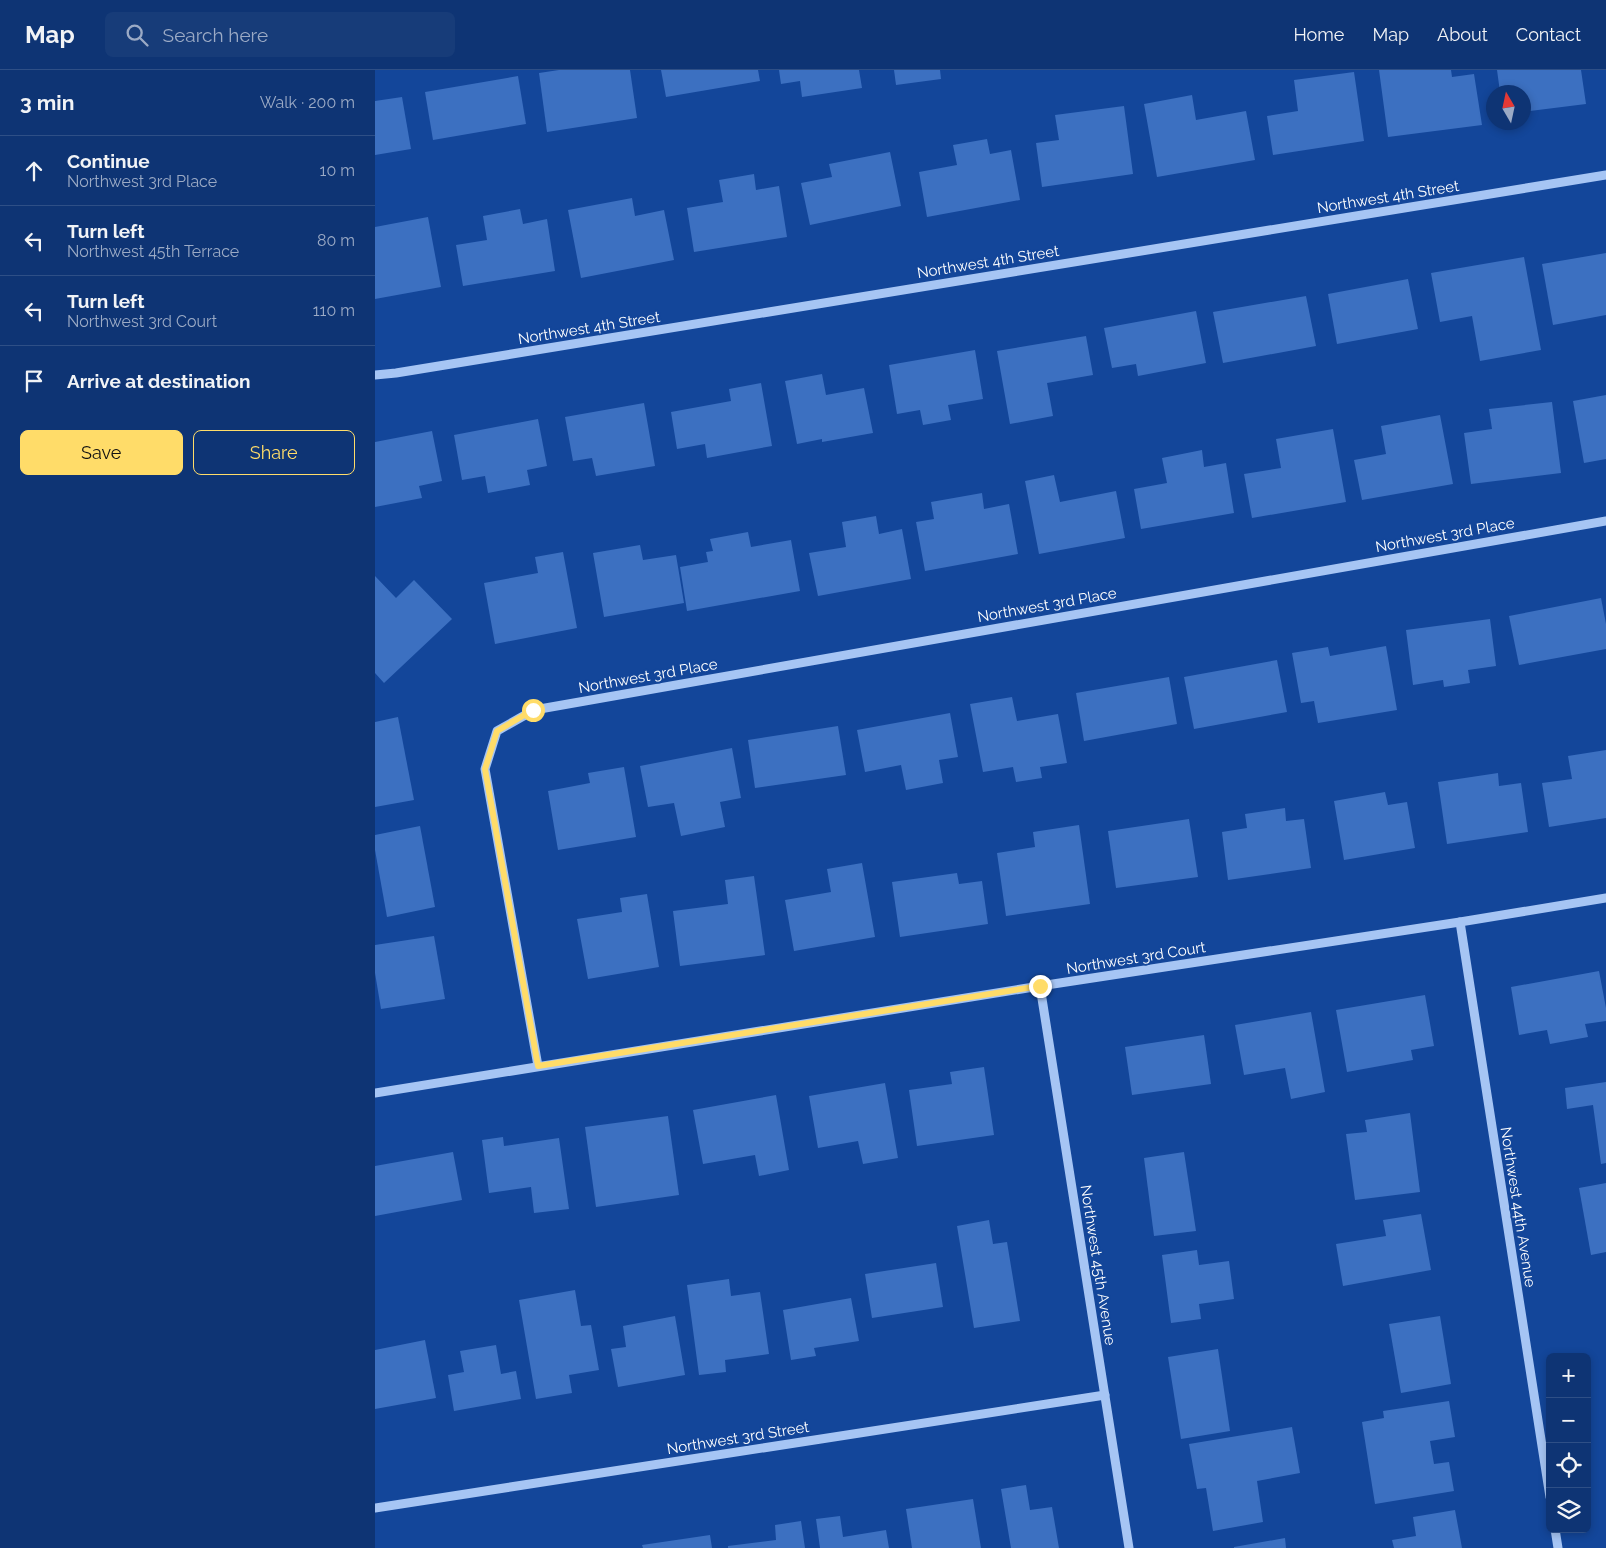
<!DOCTYPE html>
<meta charset="utf-8">
<style>
body{margin:0;font-family:Raleway,sans-serif;background:#173c79;color:#f1f3f6}
.controls{position:absolute;right:15px;bottom:15px;display:grid;overflow:hidden;border-radius:8px;box-shadow:0 2px 8px #0003}
.controls button{width:45px;height:45px;display:grid;place-items:center;padding:0;border:0;border-bottom:1px solid #2e4f86;background:#0e3474;color:#f1f3f6;font:25px sans-serif}
.compass{position:absolute;left:1111px;top:15px;width:45px;height:45px;border-radius:50%;background:#0e3474;box-shadow:0 2px 8px #0003;rotate:351deg}
.stop{position:absolute;width:15px;height:15px;margin:-11px;border:4px solid #ffdc69;border-radius:50%;background:#fff}
.stop.end{background:#ffdc69;border-color:#fff;box-shadow:0 1px 5px #0008}
.list{margin:0;padding:0;list-style:none}
h2{display:flex;justify-content:space-between;align-items:center;height:65px;margin:0;padding:0 20px;font-size:21px}
h2 small{font-size:16px;font-weight:400;color:#9baac5}
.list li{display:grid;grid-template-columns:32px 1fr auto;gap:15px;align-items:center;box-sizing:border-box;height:70px;padding:0 20px;border-top:1px solid #2e4f86}
.list b{display:block;font-size:19px;white-space:nowrap}
.list p{margin:0;font-size:16px;white-space:nowrap;color:#9baac5}
.list em{font-size:16px;font-style:normal;color:#9baac5}
.actions{display:flex;gap:10px;padding:15px 20px}
.actions a{flex:1;padding:11px 0;border:1px solid #ffdc69;border-radius:8px;text-align:center;font-size:18px;color:#ffdc69}
.actions .main{background:#ffdc69;color:#111}
.icon{flex:none;width:28px;height:28px;fill:none;stroke:currentColor;stroke-width:2;stroke-linecap:round;stroke-linejoin:round}
.map{position:relative;flex:none;width:1231px;height:1478px;overflow:hidden}
header{display:flex;align-items:center;gap:30px;box-sizing:border-box;height:70px;padding:0 25px;background:#0e3474;border-bottom:1px solid #2e4f86}
header strong{font-size:24px}
nav{display:flex;gap:28px;margin-inline-start:auto;font-size:18px}
.search{width:350px;height:45px;background:#173c79;display:flex;align-items:center;gap:12px;box-sizing:border-box;padding:0 18px;border-radius:8px;color:#9baac5;font-size:19px}
main{display:flex}
aside{flex:1;background:#0e3474}
.map>svg:first-child{display:block}
.building{fill:#3c70c1}
.lines{fill:none;stroke-linecap:round;stroke-linejoin:round}
.minor{stroke:#a6c5f4;stroke-width:9}
.route{stroke:#ffdc69;stroke-width:6}
.labels{text-anchor:middle;dominant-baseline:central;stroke-width:4;stroke-linejoin:round;paint-order:stroke}
.street-label{font-size:15px;fill:#fff;stroke:#13469a}
</style>
<header>
<strong>Map</strong>
<div class="search"><svg class="icon" aria-label="search" viewBox="0 0 24 24"><circle cx="10" cy="10" r="6"/><path d="M15 15l6 6"/></svg>Search here</div>
<nav><a>Home</a><a>Map</a><a>About</a><a>Contact</a></nav>
</header>
<main>
<aside>
<h2>3 min<small>Walk · 200 m</small></h2>
<ul class="list">
<li><svg class="icon" aria-label="ahead" viewBox="0 0 24 24"><path d="M12 20V5M6 11l6-6 6 6"/></svg><div><b>Continue</b><p>Northwest 3rd Place</p></div><em>10 m</em></li>
<li><svg class="icon" aria-label="left" viewBox="0 0 24 24"><path d="M17 20v-9H6M10 6l-5 5 5 5"/></svg><div><b>Turn left</b><p>Northwest 45th Terrace</p></div><em>80 m</em></li>
<li><svg class="icon" aria-label="left" viewBox="0 0 24 24"><path d="M17 20v-9H6M10 6l-5 5 5 5"/></svg><div><b>Turn left</b><p>Northwest 3rd Court</p></div><em>110 m</em></li>
<li><svg class="icon" aria-label="arrive" viewBox="0 0 24 24"><path d="M6 21V4h12l-3 4 3 4H6"/></svg><div><b>Arrive at destination</b></div></li>
</ul>
<div class="actions"><a class="main">Save</a><a>Share</a></div>
</aside>
<div class="map">
<svg width="1231" height="1478" viewBox="0 0 1231 1478">
<rect width="100%" height="100%" fill="#13469a"/>
<g class="building">
<polygon points="184,0 255,0 262,48 172,62 164,3"/>
<polygon points="286,0 383,0 385,11 291,27"/>
<polygon points="404,0 484,0 487,18 427,27 425,11 406,14"/>
<polygon points="519,0 565,0 566,9 521,15"/>
<polygon points="1004,0 1076,0 1077,7 1099,4 1107,55 1013,67"/>
<polygon points="1122,0 1206,0 1211,34 1148,42 1148,22 1125,22"/>
<polygon points="979,2 989,71 898,85 892,46 923,41 919,10"/>
<polygon points="143,6 151,54 58,70 50,22"/>
<polygon points="817,25 821,50 871,41 880,90 782,107 769,34"/>
<polygon points="27,27 36,79 0,85 0,31"/>
<polygon points="749,36 758,104 667,117 661,73 684,70 680,45"/>
<polygon points="612,69 615,84 636,80 645,130 552,147 544,102 582,95 578,75"/>
<polygon points="515,82 526,136 435,155 426,113 457,107 454,94"/>
<polygon points="379,104 381,120 404,116 412,167 319,182 312,138 348,132 344,110"/>
<polygon points="257,128 260,146 289,140 299,190 206,208 193,140"/>
<polygon points="145,139 148,154 172,149 180,201 88,216 81,175 112,170 108,146"/>
<polygon points="53,147 66,217 0,229 0,157"/>
<polygon points="1231,183 1231,245 1178,255 1167,194"/>
<polygon points="1149,187 1166,280 1105,291 1097,246 1065,252 1056,203"/>
<polygon points="1033,209 1043,259 962,274 953,224"/>
<polygon points="931,226 941,276 848,293 838,242"/>
<polygon points="821,241 831,293 763,306 761,294 737,298 729,258"/>
<polygon points="711,266 718,305 672,313 678,346 635,354 622,281"/>
<polygon points="600,280 608,329 573,335 576,350 548,355 545,340 522,344 514,295"/>
<polygon points="447,304 451,325 489,318 498,363 447,372 447,369 422,374 410,311"/>
<polygon points="386,313 397,376 332,388 330,374 302,379 296,342 356,331 354,319"/>
<polygon points="1231,325 1231,389 1209,393 1198,331"/>
<polygon points="1177,332 1186,403 1096,414 1089,363 1117,359 1114,339"/>
<polygon points="269,333 280,396 221,406 217,388 198,391 190,347"/>
<polygon points="1065,345 1078,414 987,430 979,390 1011,384 1006,356"/>
<polygon points="163,349 172,396 152,400 155,415 113,423 110,406 87,410 79,365"/>
<polygon points="958,359 971,432 877,448 869,404 906,398 901,369"/>
<polygon points="57,361 67,411 44,416 47,428 0,437 0,372"/>
<polygon points="827,380 829,397 851,393 859,443 766,459 759,419 792,413 787,388"/>
<polygon points="679,405 685,432 741,421 750,468 664,484 650,411"/>
<polygon points="607,423 609,439 634,434 643,484 550,501 541,452 559,449 556,432"/>
<polygon points="501,446 504,464 527,459 536,509 443,526 434,483 471,477 467,452"/>
<polygon points="373,462 376,477 416,470 425,521 312,541 305,497 333,492 331,482 338,481 335,469"/>
<polygon points="265,475 268,490 301,485 309,533 229,547 218,483"/>
<polygon points="188,482 202,558 120,574 109,513 163,503 160,487"/>
<polygon points="0,506 21,528 39,510 77,549 9,613 0,603"/>
<polygon points="1226,528 1231,554 1231,579 1144,595 1134,546"/>
<polygon points="1115,549 1121,596 1093,600 1095,613 1069,617 1068,610 1038,615 1031,560"/>
<polygon points="1011,576 1022,640 943,653 939,631 926,633 917,583 953,577 955,586"/>
<polygon points="902,590 912,642 819,659 809,607"/>
<polygon points="794,607 802,654 709,671 701,623"/>
<polygon points="637,627 642,651 683,644 692,693 665,697 667,708 641,712 638,697 608,702 595,634"/>
<polygon points="575,643 583,687 564,690 568,713 531,720 526,695 490,702 482,660"/>
<polygon points="23,647 39,730 0,737 0,652"/>
<polygon points="463,656 471,705 380,718 373,670"/>
<polygon points="357,678 366,728 345,732 350,757 306,766 299,733 273,737 265,696"/>
<polygon points="1231,680 1231,748 1174,757 1167,713 1197,709 1193,686"/>
<polygon points="249,697 261,767 183,780 173,721 215,713 213,703"/>
<polygon points="1123,703 1124,716 1146,713 1153,762 1072,774 1063,712"/>
<polygon points="1010,722 1013,735 1032,732 1040,778 969,790 959,731"/>
<polygon points="910,738 911,751 929,749 936,798 853,810 847,762 872,758 870,744"/>
<polygon points="814,749 823,807 741,818 733,761"/>
<polygon points="704,755 715,834 631,846 622,783 660,777 658,762"/>
<polygon points="45,756 60,837 12,847 0,780 0,765"/>
<polygon points="487,793 500,867 419,881 410,830 456,822 452,799"/>
<polygon points="582,803 584,814 607,811 613,854 525,867 517,812"/>
<polygon points="379,806 390,885 305,896 298,841 353,834 350,810"/>
<polygon points="272,824 284,897 213,909 202,849 247,842 245,828"/>
<polygon points="59,866 70,929 6,939 0,903 0,875"/>
<polygon points="1224,901 1231,938 1231,951 1210,954 1213,967 1175,974 1172,960 1144,965 1136,917"/>
<polygon points="1050,925 1059,976 1036,980 1038,990 972,1002 961,940"/>
<polygon points="936,942 950,1022 916,1029 910,998 869,1005 860,955"/>
<polygon points="829,965 836,1014 757,1025 750,977"/>
<polygon points="609,997 619,1065 542,1076 534,1020 577,1014 575,1002"/>
<polygon points="1231,1012 1231,1093 1226,1094 1218,1035 1192,1039 1190,1018"/>
<polygon points="510,1013 523,1088 488,1094 483,1071 443,1078 434,1026"/>
<polygon points="401,1025 414,1100 384,1106 380,1085 328,1094 318,1040"/>
<polygon points="1035,1043 1045,1122 980,1130 971,1064 992,1062 990,1050"/>
<polygon points="293,1046 304,1125 221,1137 210,1057"/>
<polygon points="128,1067 129,1076 184,1068 194,1139 159,1143 156,1117 114,1123 107,1070"/>
<polygon points="78,1082 87,1130 0,1146 0,1096"/>
<polygon points="809,1082 821,1161 779,1166 769,1088"/>
<polygon points="1231,1113 1231,1182 1216,1185 1204,1118"/>
<polygon points="1046,1144 1056,1200 968,1216 961,1174 1011,1166 1008,1150"/>
<polygon points="614,1150 618,1174 632,1172 645,1251 599,1258 582,1156"/>
<polygon points="822,1180 824,1195 854,1191 859,1229 824,1234 826,1249 796,1253 787,1185"/>
<polygon points="561,1193 568,1237 497,1248 490,1204"/>
<polygon points="354,1209 356,1226 385,1222 394,1284 350,1290 351,1302 324,1305 312,1215"/>
<polygon points="200,1220 206,1256 216,1255 224,1300 194,1305 197,1323 161,1329 144,1230"/>
<polygon points="476,1228 484,1271 439,1278 441,1286 416,1290 408,1240"/>
<polygon points="300,1246 310,1305 243,1317 236,1279 251,1277 248,1256"/>
<polygon points="1065,1246 1076,1314 1026,1323 1014,1254"/>
<polygon points="50,1270 61,1328 0,1339 0,1280"/>
<polygon points="121,1275 126,1304 141,1301 146,1329 79,1341 73,1305 89,1302 85,1281"/>
<polygon points="843,1279 855,1361 806,1369 793,1287"/>
<polygon points="1074,1331 1080,1367 1055,1371 1059,1394 1074,1392 1079,1421 1000,1434 987,1352 1009,1348 1008,1341"/>
<polygon points="917,1357 925,1403 882,1411 888,1452 838,1461 831,1418 822,1419 814,1374"/>
<polygon points="651,1415 655,1440 677,1437 684,1478 636,1478 626,1419"/>
<polygon points="598,1429 606,1478 537,1478 531,1439"/>
<polygon points="1080,1440 1087,1478 1019,1478 1017,1470 1041,1466 1038,1447"/>
<polygon points="465,1446 468,1467 511,1460 514,1478 445,1478 441,1449"/>
<polygon points="426,1451 430,1478 353,1478 353,1476 401,1470 400,1455"/>
<polygon points="335,1465 337,1478 268,1478 267,1475"/>
<polygon points="910,1468 911,1478 859,1478 859,1477"/>
</g>
<g class="lines">
<g class="minor">
<polyline points="0,305 21,303 1231,105"/>
<polyline points="1085,852 1175,1427"/>
<polyline points="665,916 754,1478"/>
<polyline points="163,996 110,699 122,661 159,640 1231,451"/>
<polyline points="0,1023 665,916 1085,852 1231,828"/>
<polyline points="0,1438 730,1325"/>
<polyline points="1180,1459 1183,1478"/>
</g>
</g>
<g class="lines">
<polyline class="route" points="158,640 122,661 110,699 163,996 665,916"/>
</g>
<g class="labels">
<g class="street-label">
<text transform="translate(1013 127) rotate(-9)">Northwest 4th Street</text>
<text transform="translate(613 192) rotate(-9)">Northwest 4th Street</text>
<text transform="translate(214 258) rotate(-9)">Northwest 4th Street</text>
<text transform="translate(1070 465) rotate(-10)">Northwest 3rd Place</text>
<text transform="translate(672 535) rotate(-10)">Northwest 3rd Place</text>
<text transform="translate(273 606) rotate(-10)">Northwest 3rd Place</text>
<text transform="translate(761 888) rotate(-9)">Northwest 3rd Court</text>
<text transform="translate(1143 1137) rotate(81)">Northwest 44th Avenue</text>
<text transform="translate(723 1195) rotate(81)">Northwest 45th Avenue</text>
<text transform="translate(363 1368) rotate(-9)">Northwest 3rd Street</text>
</g>
</g>
</svg>
<div class="controls">
<button>+</button>
<button>−</button>
<button><svg class="icon" aria-label="locate" viewBox="0 0 24 24"><circle cx="12" cy="12" r="6"/><path d="M12 2v4M12 18v4M2 12h4M18 12h4"/></svg></button>
<button><svg class="icon" aria-label="layers" viewBox="0 0 24 24"><path d="M12 4l9 5-9 5-9-5zM3 14l9 5 9-5"/></svg></button>
</div>
<svg class="compass" viewBox="-18 -18 36 36"><path d="M0-13l5 13h-10z" fill="#e53935"/><path d="M0 13l5-13h-10z" fill="#9baac5"/></svg>
<div class="stop" style="left:158px;top:640px"></div>
<div class="stop end" style="left:665px;top:916px"></div>
</div>
</main>
